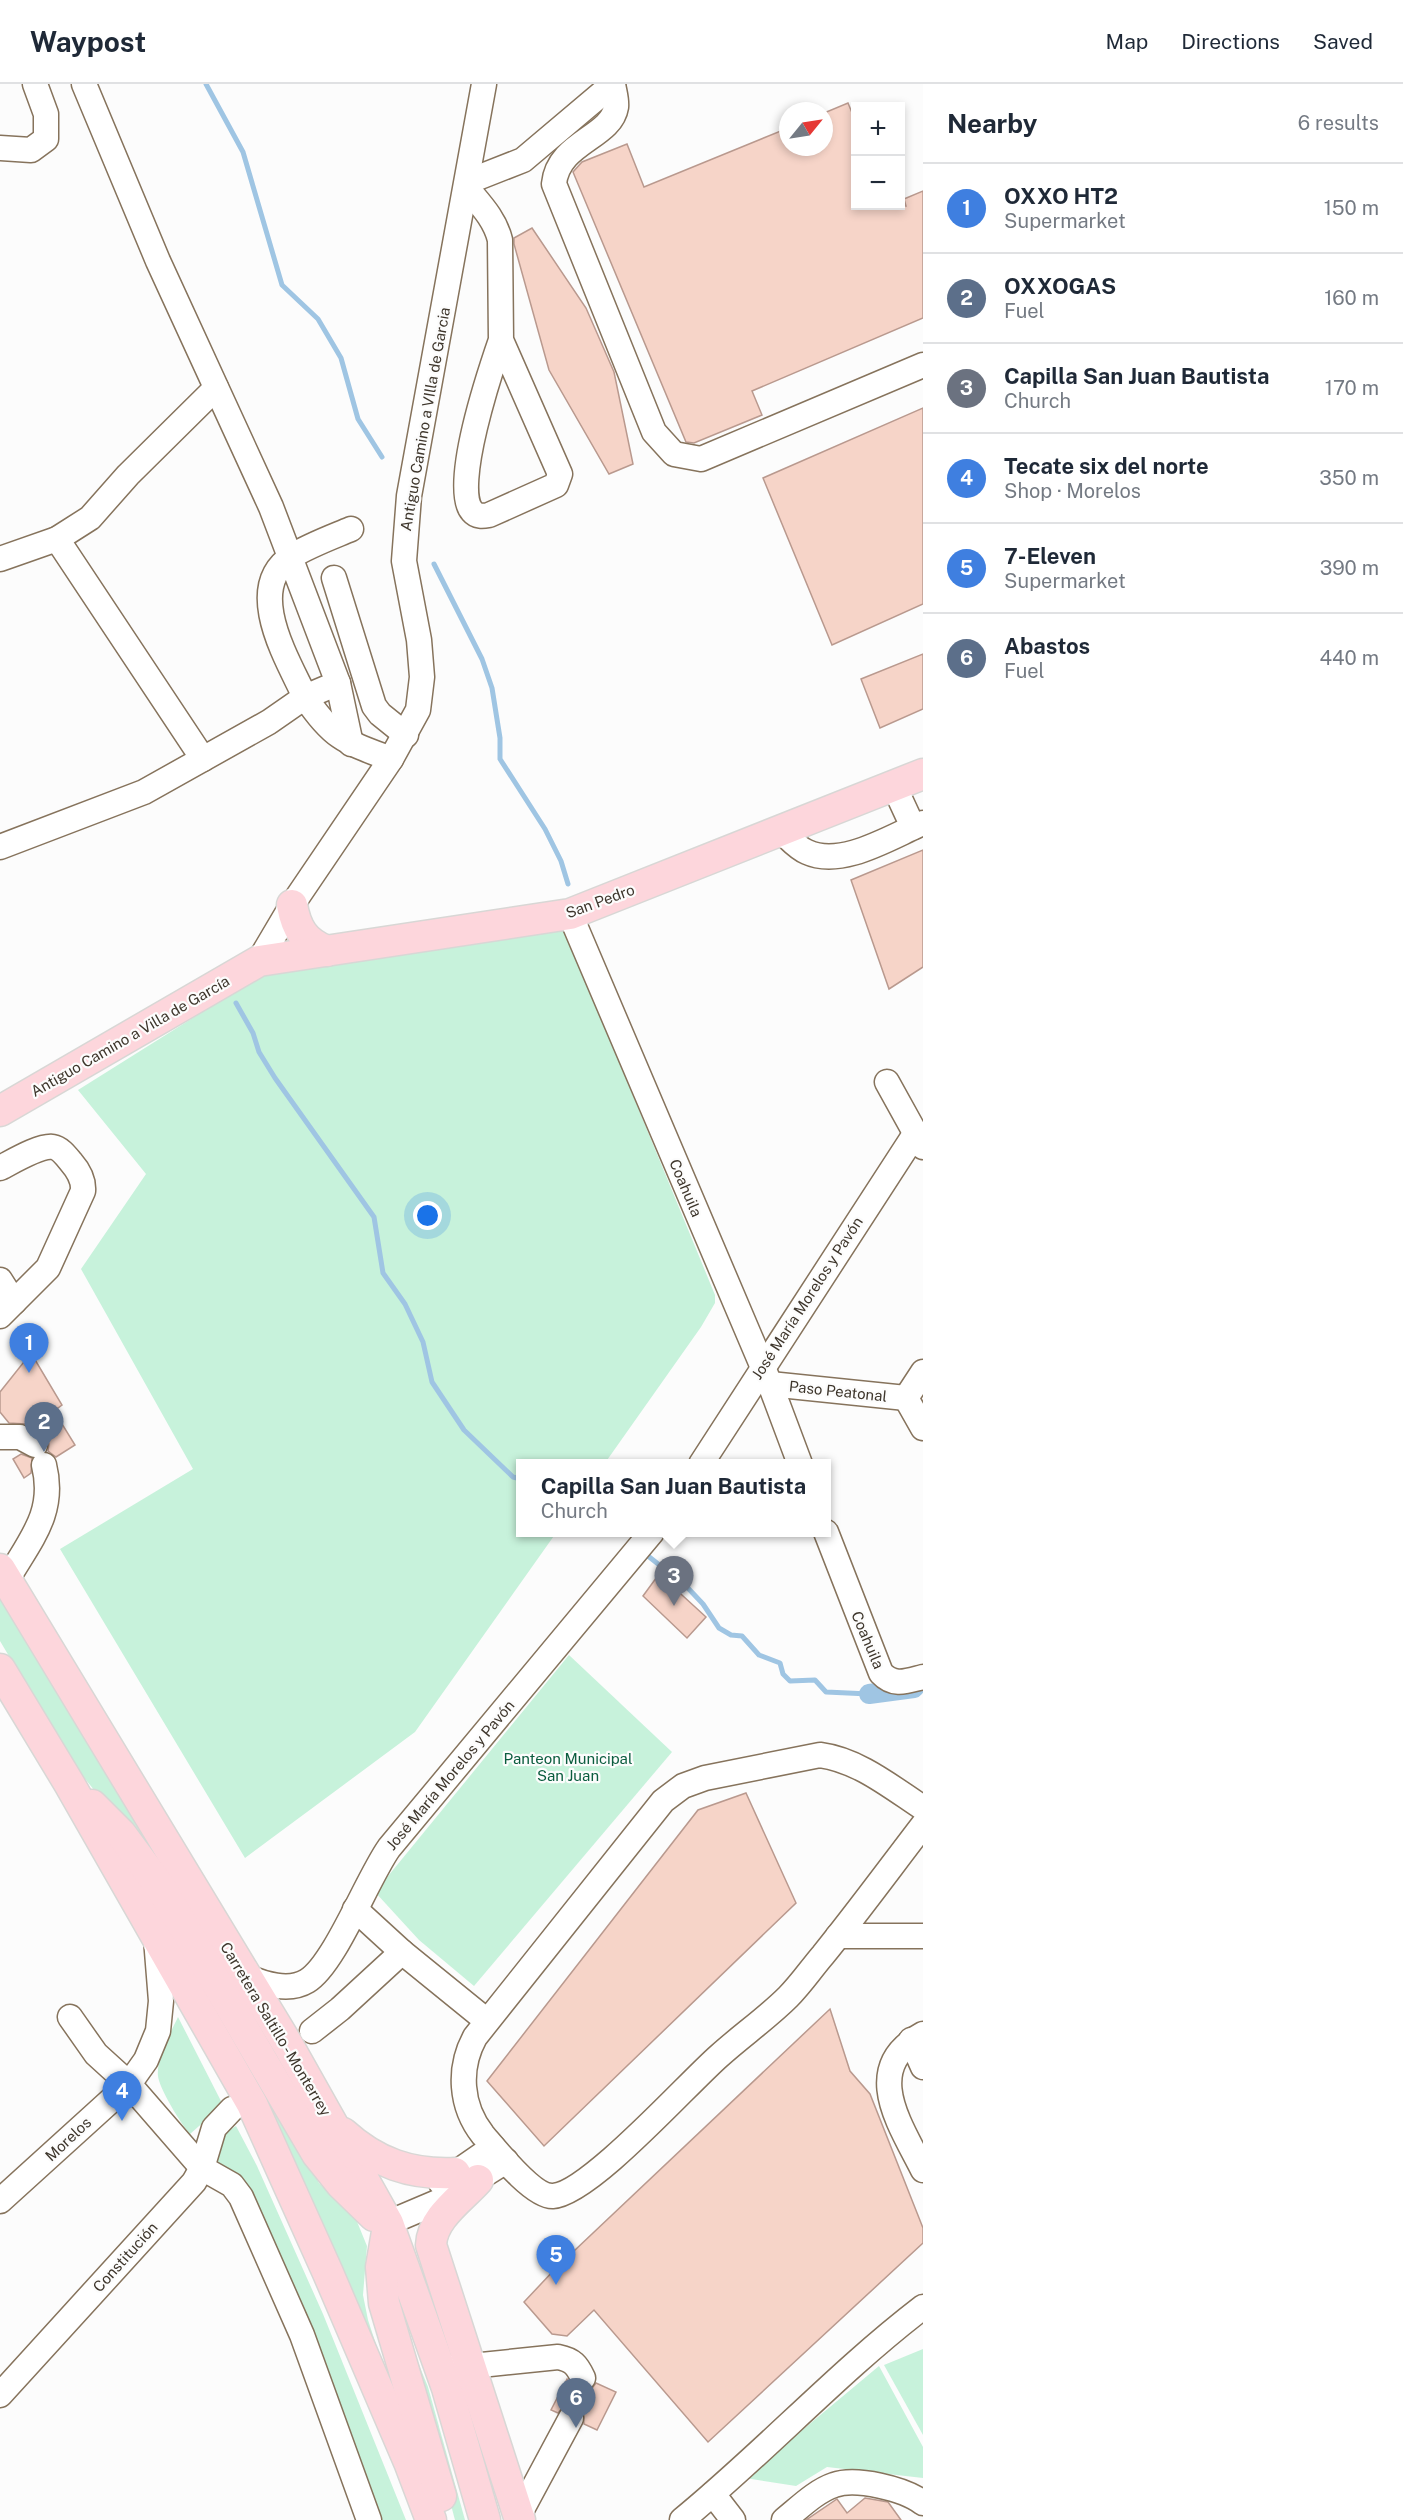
<!DOCTYPE html>
<meta charset="utf-8">
<style>
body{margin:0;font-family:"Public Sans",sans-serif;background:#f6f6f7;color:#1f2937}
.controls{position:absolute;right:18px;top:18px;display:grid;overflow:hidden;border-radius:0px;box-shadow:0 3px 9px #0003}
.controls button{width:54px;height:54px;display:grid;place-items:center;padding:0;border:0;border-bottom:2px solid #e0e1e3;background:#fff;color:#1f2937;font:30px sans-serif}
.compass{position:absolute;left:779px;top:18px;width:54px;height:54px;border-radius:50%;background:#fff;box-shadow:0 3px 9px #0003;rotate:60deg}
.you{position:absolute;left:428px;top:1132px;width:21px;height:21px;margin:-15px;border:4px solid #fff;border-radius:50%;background:#1a73e8;box-shadow:0 0 0 9px #1a73e833}
.badge{display:grid;place-items:center;width:39px;height:39px;border-radius:50%;background:#1a73e8;color:#fff;font-size:20px;font-weight:700}
.pin{position:absolute;translate:-50% -50px;filter:drop-shadow(0 2px 3px #0008)}
.pin::after{content:'';position:absolute;top:32px;width:21px;height:18px;background:inherit;clip-path:polygon(0 0,100% 0,50% 100%)}
.popup{position:absolute;left:516px;top:1375px;width:315px;height:78px;box-sizing:border-box;display:grid;place-content:center;border-radius:0px;background:#fff;filter:drop-shadow(0 2px 4px #0005);font-size:20px;white-space:nowrap;color:#747a83}
.popup b{font-size:22px;color:#1f2937}
.popup::after{content:'';position:absolute;left:50%;top:100%;margin-left:-12px;border:12px solid transparent;border-top-color:#fff}
.list{margin:0;padding:0;list-style:none}
h2{display:flex;justify-content:space-between;align-items:center;height:78px;margin:0;padding:0 24px;font-size:26px}
h2 small{font-size:20px;font-weight:400;color:#747a83}
.list li{display:grid;grid-template-columns:39px 1fr auto;gap:18px;align-items:center;box-sizing:border-box;height:90px;padding:0 24px;border-top:2px solid #e0e1e3}
.list b{display:block;font-size:22px;white-space:nowrap}
.list p{margin:0;font-size:20px;white-space:nowrap;color:#747a83}
.list em{font-size:20px;font-style:normal;color:#747a83}
.map{position:relative;flex:none;width:923px;height:2436px;overflow:hidden}
header{display:flex;align-items:center;gap:36px;box-sizing:border-box;height:84px;padding:0 30px;background:#fff;border-bottom:2px solid #e0e1e3}
header strong{font-size:28px}
nav{display:flex;gap:33px;margin-inline-start:auto;font-size:21px}
main{display:flex}
aside{flex:1;background:#fff}
.map>svg:first-child{display:block}
.green{fill:#c7f2db}
.lines{fill:none;stroke-linecap:round;stroke-linejoin:round}
.stream{stroke:#9fc5e3;stroke-width:5}
.canal{stroke:#9fc5e3;stroke-width:20}
.building{fill:#f6d4c8;stroke:#b9998e;stroke-width:1.5}
.minor-tunnel{stroke:#d6d4d2;stroke-width:24;stroke-dasharray:24 12;stroke-linecap:butt}
.minor-casing{stroke:#86735c;stroke-width:27}
.major-casing{stroke:#d8d7d5;stroke-width:33}
.minor{stroke:#fff;stroke-width:24}
.major{stroke:#fdd6dc;stroke-width:30}
.labels{text-anchor:middle;dominant-baseline:central;stroke-width:4.5;stroke-linejoin:round;paint-order:stroke}
.street-label{font-size:15px;fill:#3e362c;stroke:#fcfcfc}
.park-label{font-size:15px;fill:#0b5d3f;stroke:#fcfcfc}
</style>
<header>
<strong>Waypost</strong>
<nav><a>Map</a><a>Directions</a><a>Saved</a></nav>
</header>
<main>
<div class="map">
<svg width="923" height="2436" viewBox="0 0 923 2436">
<rect width="100%" height="100%" fill="#fcfcfc"/>
<g class="green">
<polygon points="559,843 567,851 715,1211 715,1219 701,1243 605,1379 521,1380 521,1448 556,1449 415,1648 245,1774 60,1465 193,1385 81,1185 146,1090 78,1006 274,883"/>
<polygon points="0,1505 323,2044 311,2040 150,1775 73,1680 0,1557"/>
<polygon points="569,1571 672,1668 474,1902 419,1856 375,1808"/>
<polygon points="186,1868 319,2099 334,2113 351,2123 367,2162 363,2211 368,2236 399,2330"/>
<path d="M178 1933 223 2021 190 2050C181 2040 159 2004 158 1992 156 1975 171 1948 178 1933Z"/>
<polygon points="236,2042 257,2082 323,2230 406,2436 378,2436 253,2116 240,2090 215,2083 225,2049"/>
<polygon points="402,2239 428,2303 465,2436 455,2436"/>
<polygon points="923,2265 923,2351 884,2281"/>
<polygon points="879,2282 923,2363 923,2394 827,2383 796,2402 745,2394"/>
</g>
<g class="lines">
<g class="stream">
<polyline points="206,0 243,68 282,201 318,235 341,274 358,335 382,373"/>
<polyline points="434,480 482,575 492,604 500,654 500,675 545,745 561,777 568,800"/>
<polyline points="236,919 253,949 259,968 275,994 374,1133 383,1189 405,1220 423,1258 432,1298 464,1346 513,1393 521,1395"/>
<polyline points="648,1472 686,1502 703,1520 719,1544 731,1551 742,1552 759,1571 780,1579 783,1590 790,1597 815,1596 826,1608 869,1610"/>
</g>
<polyline class="canal" points="869,1610 914,1604"/>
</g>
<g class="building">
<polygon points="848,19 855,36 855,122 906,122 904,115 923,107 923,234 752,307 762,331 694,359 686,358 573,88 582,78 627,60 644,103 788,44 788,63 824,63 824,29"/>
<polygon points="532,144 586,224 614,288 633,380 609,390 549,286 514,160 514,154"/>
<polygon points="923,324 923,520 832,561 763,394"/>
<polygon points="923,570 923,625 880,644 861,595"/>
<polygon points="923,766 923,883 889,905 851,796"/>
<polygon points="31,1269 62,1321 54,1327 75,1361 56,1373 48,1367 49,1360 42,1349 26,1340 9,1339 0,1328 0,1308"/>
<polygon points="21,1370 32,1374 31,1389 24,1394 13,1375"/>
<polygon points="659,1490 706,1533 687,1554 643,1512"/>
<polygon points="746,1709 796,1819 544,2062 487,1997 698,1726"/>
<polygon points="830,1925 850,1987 870,2010 923,2144 923,2159 708,2358 594,2226 567,2252 552,2250 524,2218 556,2184"/>
<polygon points="567,2295 575,2305 581,2308 590,2307 596,2299 616,2308 597,2346 584,2340 583,2327 577,2321 564,2322 558,2329 551,2326"/>
<polygon points="865,2414 888,2418 901,2436 806,2436 837,2415 847,2429"/>
</g>
<g class="lines">
<polyline class="minor-tunnel" points="571,2334 583,2294"/>
<defs>
<g id="minor">
<path d="M84 0 158 177 271 423 338 599 305 613C288 576 243 504 292 472 310 461 332 453 351 445"/>
<path d="M613 0C614 7 617 16 616 23 611 54 558 58 554 100L654 348 674 370 701 375 923 281"/>
<polyline points="0,64 31,66 46,55 46,30 35,0"/>
<polyline points="467,98 523,76 613,0"/>
<path d="M466 103C480 120 495 135 500 156L501 256 560 390 556 401 489 431C483 432 477 433 472 427 451 404 491 285 501 256"/>
<polyline points="57,455 203,675"/>
<polyline points="0,475 57,455 90,434 128,391 216,304"/>
<polyline points="334,494 374,622 380,630 406,651"/>
<polyline points="338,599 351,660"/>
<polyline points="894,702 913,743"/>
<path d="M781 747C789 754 797 764 807 768 842 784 890 753 923 739"/>
<path d="M0 763 144 708 269 638 305 613C333 655 346 658 391 675"/>
<polyline points="570,830 770,1300 800,1380"/>
<polyline points="259,877 292,821 391,675 418,626 422,593 419,556 404,477 409,412 484,0"/>
<polyline points="887,998 923,1063"/>
<path d="M0 1084C12 1078 40 1061 53 1063 60 1064 66 1072 71 1078 78 1086 84 1095 83 1107L48 1184 0 1232"/>
<polyline points="0,1196 14,1218"/>
<polyline points="770,1300 906,1314"/>
<polyline points="906,1314 923,1344"/>
<polyline points="906,1314 923,1288"/>
<polyline points="0,1353 20,1353 35,1361"/>
<polyline points="701,1380 915,1050"/>
<path d="M826 1448 881 1589C894 1603 907 1597 923 1593"/>
<path d="M7 1496C30 1456 56 1429 44 1381"/>
<path d="M923 1724C891 1703 858 1676 820 1671L705 1694 683 1702 663 1717 475 1953C458 1984 460 2022 483 2051 496 2066 533 2113 553 2112 589 2110 687 2000 719 1972 741 1952 767 1934 788 1913 801 1900 811 1885 823 1871 857 1829 890 1784 923 1741"/>
<polyline points="355,1825 402,1868 487,1937"/>
<polyline points="838,1852 923,1852"/>
<path d="M246 1892C263 1900 289 1908 307 1897 335 1880 367 1795 389 1764L652 1448"/>
<polyline points="70,1933 96,1970 129,2000 202,2084 232,2101 241,2113 302,2251 369,2436"/>
<polyline points="312,1947 340,1925 402,1868"/>
<path d="M923 1950C860 1984 900 2040 923 2086"/>
<polyline points="911,1956 923,1983"/>
<polyline points="441,2099 493,2063"/>
<polyline points="0,2117 129,2000 146,1976 158,1947 161,1917 156,1855"/>
<polyline points="388,2139 447,2114 506,2077"/>
<path d="M452 2284 558 2273C573 2276 577 2281 583 2294"/>
<polyline points="0,2311 194,2098 202,2084 214,2044 232,2025"/>
<polyline points="713,2410 733,2436"/>
<polyline points="519,2431 571,2334"/>
<path d="M682 2436C765 2368 838 2288 923 2223"/>
<path d="M784 2436C799 2424 816 2407 834 2401 856 2393 905 2405 923 2419"/>
</g>
<g id="major">
<path d="M292 821C296 844 304 858 327 867"/>
<polyline points="0,1027 259,877 570,830 923,690"/>
<polyline points="0,1485 288,1961 388,2139 447,2304 485,2436"/>
<polyline points="0,1585 70,1701 252,2020 328,2189 409,2378 431,2436"/>
<polyline points="92,1721 121,1750 161,1804 317,2070 341,2100 374,2132"/>
<path d="M343 2049C376 2079 411 2091 455 2089"/>
<path d="M478 2096C461 2115 432 2134 431 2161L520 2436"/>
<polyline points="388,2142 381,2183 384,2219 441,2412"/>
</g>
</defs>
<use href="#minor" class="minor-casing"/>
<use href="#major" class="major-casing"/>
<use href="#minor" class="minor"/>
<use href="#major" class="major"/>
</g>
<g class="labels">
<g class="street-label">
<text transform="translate(425 335) rotate(-80)">Antiguo Camino a VIlla de Garcia</text>
<text transform="translate(600 817) rotate(-20)">San Pedro</text>
<text transform="translate(130 952) rotate(-30)">Antiguo Camino a Villa de García</text>
<text transform="translate(686 1104) rotate(67)">Coahuila</text>
<text transform="translate(807 1214) rotate(-57)">José María Morelos y Pavón</text>
<text transform="translate(838 1307) rotate(6)">Paso Peatonal</text>
<text transform="translate(868 1556) rotate(67)">Coahuila</text>
<text transform="translate(450 1691) rotate(-50)">José María Morelos y Pavón</text>
<text transform="translate(276 1945) rotate(59)">Carretera Saltillo - Monterrey</text>
<text transform="translate(68 2055) rotate(-43)">Morelos</text>
<text transform="translate(125 2173) rotate(-48)">Constitución</text>
</g>
<g class="park-label">
<text x="568" y="1674">Panteon Municipal<tspan x="568" dy="17">San Juan</tspan></text>
</g>
</g>
</svg>
<div class="controls">
<button>+</button>
<button>−</button>
</div>
<svg class="compass" viewBox="-18 -18 36 36"><path d="M0-13l5 13h-10z" fill="#e53935"/><path d="M0 13l5-13h-10z" fill="#747a83"/></svg>
<div class="you"></div>
<div class="pin badge" style="left:29px;top:1289px;background:#3f7fe0">1</div>
<div class="pin badge" style="left:44px;top:1368px;background:#5c6f8a">2</div>
<div class="pin badge" style="left:674px;top:1522px;background:#6b7280">3</div>
<div class="popup"><b>Capilla San Juan Bautista</b>Church</div>
<div class="pin badge" style="left:122px;top:2037px;background:#3f7fe0">4</div>
<div class="pin badge" style="left:556px;top:2201px;background:#3f7fe0">5</div>
<div class="pin badge" style="left:576px;top:2344px;background:#5c6f8a">6</div>
</div>
<aside>
<h2>Nearby<small>6 results</small></h2>
<ul class="list">
<li><span class="badge" style="background:#3f7fe0">1</span><div><b>OXXO HT2</b><p>Supermarket</p></div><em>150 m</em></li>
<li><span class="badge" style="background:#5c6f8a">2</span><div><b>OXXOGAS</b><p>Fuel</p></div><em>160 m</em></li>
<li><span class="badge" style="background:#6b7280">3</span><div><b>Capilla San Juan Bautista</b><p>Church</p></div><em>170 m</em></li>
<li><span class="badge" style="background:#3f7fe0">4</span><div><b>Tecate six del norte</b><p>Shop · Morelos</p></div><em>350 m</em></li>
<li><span class="badge" style="background:#3f7fe0">5</span><div><b>7-Eleven</b><p>Supermarket</p></div><em>390 m</em></li>
<li><span class="badge" style="background:#5c6f8a">6</span><div><b>Abastos</b><p>Fuel</p></div><em>440 m</em></li>
</ul>
</aside>
</main>
